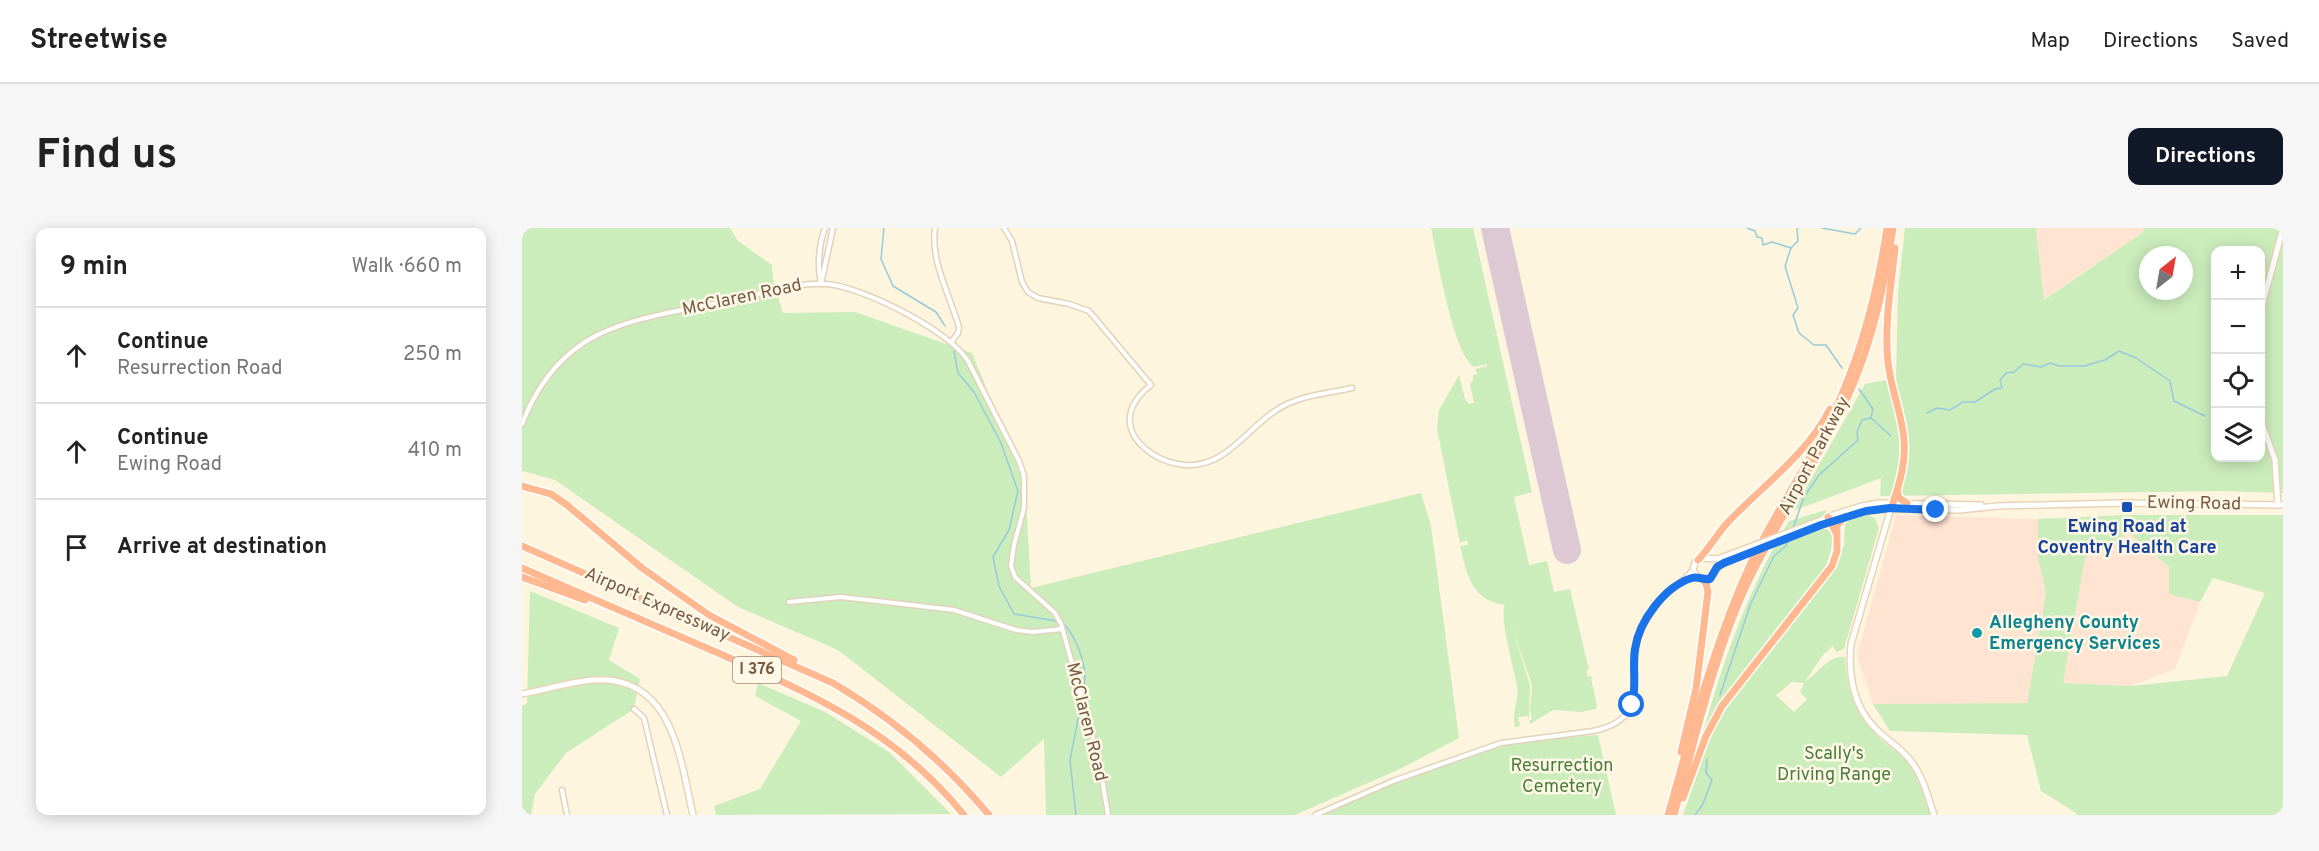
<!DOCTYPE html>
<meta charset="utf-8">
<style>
body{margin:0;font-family:Overpass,sans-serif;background:#f6f6f6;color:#222}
.controls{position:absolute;right:18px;top:18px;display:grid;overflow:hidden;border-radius:12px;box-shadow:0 3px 15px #0003}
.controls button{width:54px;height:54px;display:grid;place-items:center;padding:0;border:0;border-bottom:2px solid #e0e0e0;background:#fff;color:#222;font:30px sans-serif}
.compass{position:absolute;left:1617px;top:18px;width:54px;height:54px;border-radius:50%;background:#fff;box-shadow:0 3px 15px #0003;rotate:31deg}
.stop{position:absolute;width:18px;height:18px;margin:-14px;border:4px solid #1a73e8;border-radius:50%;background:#fff}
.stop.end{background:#1a73e8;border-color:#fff;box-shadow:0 2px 6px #0008}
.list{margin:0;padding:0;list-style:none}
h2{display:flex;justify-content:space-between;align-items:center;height:78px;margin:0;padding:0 24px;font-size:26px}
h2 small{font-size:20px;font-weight:400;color:#767676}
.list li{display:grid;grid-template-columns:39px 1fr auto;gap:18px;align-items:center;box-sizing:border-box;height:96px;padding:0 24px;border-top:2px solid #e0e0e0}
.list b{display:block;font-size:22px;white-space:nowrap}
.list p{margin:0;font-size:20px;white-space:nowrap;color:#767676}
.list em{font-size:20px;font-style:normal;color:#767676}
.icon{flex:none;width:33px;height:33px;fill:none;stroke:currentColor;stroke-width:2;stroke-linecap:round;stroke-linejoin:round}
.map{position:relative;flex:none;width:1761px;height:587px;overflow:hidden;border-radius:12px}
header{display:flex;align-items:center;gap:36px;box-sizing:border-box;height:84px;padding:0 30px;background:#fff;border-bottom:2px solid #e0e0e0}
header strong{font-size:28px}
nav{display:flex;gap:33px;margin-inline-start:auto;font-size:21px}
.intro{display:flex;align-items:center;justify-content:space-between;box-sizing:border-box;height:144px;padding:0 36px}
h1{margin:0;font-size:42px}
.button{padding:15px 27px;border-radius:12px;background:#111827;color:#fff;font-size:21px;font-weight:700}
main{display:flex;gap:36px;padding:0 36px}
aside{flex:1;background:#fff;border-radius:12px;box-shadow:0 3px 15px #0003}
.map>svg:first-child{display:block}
.commercial{fill:#ffe4d2}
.green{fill:#cbedbc;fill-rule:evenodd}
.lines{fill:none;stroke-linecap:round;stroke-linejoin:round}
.stream{stroke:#97cadc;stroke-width:1.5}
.runway{stroke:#dcc9d3;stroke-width:28}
.street-casing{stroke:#e3d2ba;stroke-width:7}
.secondary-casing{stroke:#e9d4b7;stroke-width:8}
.highway-casing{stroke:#fff;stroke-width:10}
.street{stroke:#fff;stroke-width:4}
.secondary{stroke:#fff;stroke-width:5}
.highway{stroke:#ffb88f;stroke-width:7}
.secondary-bridge-casing{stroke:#e9d4b7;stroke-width:8;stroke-linecap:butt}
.secondary-bridge{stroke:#fff;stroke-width:5}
.route{stroke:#1a73e8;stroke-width:8}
.transit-dot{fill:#1a4fb4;stroke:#fff8e7;stroke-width:2}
.culture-dot{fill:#0f9aa8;stroke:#fff8e7;stroke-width:2}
.labels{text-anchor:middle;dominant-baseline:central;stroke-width:5;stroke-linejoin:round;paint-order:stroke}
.shield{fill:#fff8e7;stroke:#9f8b75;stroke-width:1.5}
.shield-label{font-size:16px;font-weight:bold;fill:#765c44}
.street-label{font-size:18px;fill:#765c44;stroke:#fff8e7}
.transit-label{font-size:18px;font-weight:bold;fill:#164399;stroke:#fff8e7}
.culture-label{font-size:18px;font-weight:bold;fill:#0d838f;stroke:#fff8e7;text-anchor:start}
.park-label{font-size:18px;fill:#487e3b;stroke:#fff8e7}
</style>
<header>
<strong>Streetwise</strong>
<nav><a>Map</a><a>Directions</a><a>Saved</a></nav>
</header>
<div class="intro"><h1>Find us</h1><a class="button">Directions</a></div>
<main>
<aside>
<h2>9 min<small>Walk · 660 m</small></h2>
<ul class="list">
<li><svg class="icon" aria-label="ahead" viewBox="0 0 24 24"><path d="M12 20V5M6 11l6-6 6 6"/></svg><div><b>Continue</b><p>Resurrection Road</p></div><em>250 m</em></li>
<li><svg class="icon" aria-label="ahead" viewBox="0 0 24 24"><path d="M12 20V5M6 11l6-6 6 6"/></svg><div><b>Continue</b><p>Ewing Road</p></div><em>410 m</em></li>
<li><svg class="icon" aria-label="arrive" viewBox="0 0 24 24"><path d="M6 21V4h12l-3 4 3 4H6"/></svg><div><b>Arrive at destination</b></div></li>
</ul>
</aside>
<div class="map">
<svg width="1761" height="587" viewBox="0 0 1761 587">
<rect width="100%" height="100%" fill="#fef5de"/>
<g class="commercial">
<polygon points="1514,0 1622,0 1620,5 1521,72"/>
<polygon points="1374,287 1516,291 1516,330 1524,365 1505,475 1351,476 1335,427"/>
<polygon points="1607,305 1647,339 1647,366 1678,374 1653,441 1609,458 1541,455 1563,330"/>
</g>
<g class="green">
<polygon points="0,0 208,0 216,13 250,37 251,52 261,85 333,84 450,125 503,254 509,360 899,265 909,298 937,510 878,541 773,587 524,587 522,511 479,549 316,422 216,379 33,252 0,243"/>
<path d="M909 0H951L1010 264 992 269 1007 337 1025 333 1032 364 1048 361 1067 442 1064 443 1066 449 1070 448 1071 450 1069 451 1075 477 1074 481 1060 484 1031 482 1008 496 1007 493 1010 491 1008 481 1010 459 1008 451 989 397 1008 457 1007 491 1006 488 996 489 998 498 993 499C989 483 998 472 995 457 992 441 977 390 983 377 978 375 973 376 968 373 947 363 943 338 938 318L946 317 945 312 938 315 915 201 917 182 937 147 943 171 947 176 952 175 948 156 951 152V147L956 146 953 141 965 138V136L952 139C931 126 915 28 909 0Z"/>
<path d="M1383 0H1514L1522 72 1620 5 1622 0H1761L1758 15 1761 16V265L1699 263 1358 268 1359 250 1271 283 1343 156 1374 150 1376 65ZM1694 22H1738V230H1694ZM1626 27H1662V63H1626Z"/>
<path d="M1304 282V286L1297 291 1302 301 1309 302C1312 317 1308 329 1302 342L1198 475 1180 508C1201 433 1226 361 1267 293Z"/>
<path d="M1346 287 1353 290 1357 300 1322 421 1314 424 1311 418 1300 428 1283 454C1295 446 1307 427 1323 429 1325 467 1334 489 1362 514 1370 521 1380 527 1387 536 1398 552 1403 569 1410 587H1161L1187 513 1201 485 1313 340 1322 317 1323 296 1325 293ZM1270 454 1282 455 1278 464 1285 471 1272 484 1254 467Z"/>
<path d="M1604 287H1761V587H1555L1554 585 1519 563 1505 507 1368 503 1351 476 1505 475 1524 365 1516 330V291ZM1607 305 1647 339V366L1678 374 1691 350 1743 365 1705 448 1609 458 1541 455 1563 330Z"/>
<polygon points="8,363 97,400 87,432 118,451 112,481 44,525 13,566 9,587 0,587 0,478 5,475"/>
<polygon points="236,455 303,484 367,524 429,586 194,587 192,578 238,561 279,493 233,468"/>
<polygon points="1076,507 1094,587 799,587 873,555 969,521 1009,512"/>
</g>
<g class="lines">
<g class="stream">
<polyline points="362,0 359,31 371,58 414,84 423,98"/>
<polyline points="1225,0 1233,3 1235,9 1240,10 1241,17 1250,14 1269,20"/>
<polyline points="1276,0 1275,1 1276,13 1269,20 1263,38 1276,80 1271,87 1277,105 1292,117 1304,117 1320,140"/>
<polyline points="1300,0 1333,6 1339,0"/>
<polyline points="432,123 436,145 452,164 479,215 496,263 487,302 471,329 477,358 492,386 534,393"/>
<polyline points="1405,185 1415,180 1428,182 1441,174 1453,174 1473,161 1480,160 1478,152 1484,145 1492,144 1501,136 1519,139 1528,135 1538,138 1562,138 1583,132 1597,123 1614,130 1648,153 1652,173 1683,188"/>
<polyline points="1349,190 1369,208"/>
<polyline points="1271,300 1282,269 1297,247 1336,212 1335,204 1340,192 1349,190 1351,181 1337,161"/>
<path d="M542 396C557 413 567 443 561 465"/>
<polyline points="1198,467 1229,375 1252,328 1264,318 1267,310"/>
<polyline points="554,587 548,532 559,476"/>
<polyline points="1173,587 1181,576 1190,552 1184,545 1185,531"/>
</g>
<polyline class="runway" points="973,0 1045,322"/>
<defs>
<g id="street">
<path d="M413 0C408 32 428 68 437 99L436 105 430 113"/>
<path d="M482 0 490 13 500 54 506 64 516 70 547 76 567 83 629 157C616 167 606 179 608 196 610 210 621 220 632 227 642 233 652 236 663 237 707 240 727 195 763 177 783 167 808 165 830 160"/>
<path d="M299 55C295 38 297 16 303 0"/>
<polyline points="299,56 311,0"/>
<path d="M0 196C13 162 32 134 63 114 102 89 165 82 211 72 241 65 274 54 305 56 341 59 428 103 446 133L497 233 502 248V280L492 317 489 338 493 349 533 385 539 396 577 532 586 587"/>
<polyline points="267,374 318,369 355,373 432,382 494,402 511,404 540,401"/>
<polyline points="112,481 122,490 145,587"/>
<polyline points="40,562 45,587"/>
<path d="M793 587 871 553 979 515 1071 503C1137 490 1098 439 1122 395 1129 384 1138 371 1148 363 1157 356 1165 350 1171 341"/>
</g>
<g id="secondary">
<polyline points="1738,85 1761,0"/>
<polyline points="1738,190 1753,232 1756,277"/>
<path d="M1369 280 1329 416C1326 446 1331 479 1354 501 1365 512 1379 520 1388 532 1401 547 1406 569 1412 587"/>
<polyline points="1305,289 1340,278 1357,275 1459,277"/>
<polyline points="1299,297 1344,283 1368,281 1438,282 1475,278 1599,275 1761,277"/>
<polyline points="1212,325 1195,331 1180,330 1173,334 1171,343 1176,349 1184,352 1190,348 1198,337 1214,329"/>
<path d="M0 466C24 462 49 453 73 452 151 448 158 530 171 587"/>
</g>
<g id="highway">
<polyline points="0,258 29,266 45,277 120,340 187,387 272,432"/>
<polyline points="1375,263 1377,270 1385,275"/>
<path d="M1371 275C1378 254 1384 233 1382 212 1380 186 1369 161 1366 135 1362 97 1369 58 1373 20"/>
<polyline points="1306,289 1314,305"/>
<path d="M0 318 311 455C372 491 422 533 467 587"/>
<path d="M1176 332C1188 320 1196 304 1208 292 1243 256 1285 226 1308 181"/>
<path d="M0 340C60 366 120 392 180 418 281 462 370 498 442 587"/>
<polyline points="0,349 63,372"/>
<polyline points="1159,524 1174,461 1186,364 1184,355 1180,351"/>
<polyline points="1161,570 1184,508 1200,478 1310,338 1315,323 1315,297 1323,289"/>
<path d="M1146 587C1170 503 1191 417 1228 337 1251 287 1284 241 1309 190 1339 129 1355 67 1365 0"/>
<path d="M1152 587C1173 512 1193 424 1226 354 1257 290 1297 230 1327 166 1351 113 1363 57 1371 0"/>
</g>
</defs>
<use href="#street" class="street-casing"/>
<use href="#secondary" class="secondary-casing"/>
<use href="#highway" class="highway-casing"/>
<use href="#street" class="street"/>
<use href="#secondary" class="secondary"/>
<use href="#highway" class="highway"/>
<defs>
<g id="secondary-bridge">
<polyline points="1212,325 1299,292"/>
<polyline points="1214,329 1299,297"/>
</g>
</defs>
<use href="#secondary-bridge" class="secondary-bridge-casing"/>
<use href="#secondary-bridge" class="secondary-bridge"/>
</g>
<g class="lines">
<path class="route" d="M1110 477C1115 458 1110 439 1113 421 1117 393 1143 358 1170 350 1176 348 1181 352 1188 351L1195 339 1202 335 1299 297 1344 283 1368 280 1414 282"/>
</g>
<rect class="transit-dot" x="1599" y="273" width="12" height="12" rx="3"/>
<circle class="culture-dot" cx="1455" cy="405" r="6"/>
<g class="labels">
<rect class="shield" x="211" y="429" width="48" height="26" rx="4.5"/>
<g class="shield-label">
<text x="235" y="442">I 376</text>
</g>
<g class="street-label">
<text transform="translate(220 70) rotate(-12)">McClaren Road</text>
<text transform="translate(1293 228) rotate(-62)">Airport Parkway</text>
<text transform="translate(1672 276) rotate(1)">Ewing Road</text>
<text transform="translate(135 377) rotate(24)">Airport Expressway</text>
<text transform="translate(564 494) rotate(76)">McClaren Road</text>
</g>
<g class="transit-label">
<text x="1605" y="299">Ewing Road at<tspan x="1605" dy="21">Coventry Health Care</tspan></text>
</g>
<g class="culture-label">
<text x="1467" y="395">Allegheny County<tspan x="1467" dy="21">Emergency Services</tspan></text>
</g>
<g class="park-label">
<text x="1312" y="526">Scally's<tspan x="1312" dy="21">Driving Range</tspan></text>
<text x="1040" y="538">Resurrection<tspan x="1040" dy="21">Cemetery</tspan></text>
</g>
</g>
</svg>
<div class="controls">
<button>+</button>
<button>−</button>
<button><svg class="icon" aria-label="locate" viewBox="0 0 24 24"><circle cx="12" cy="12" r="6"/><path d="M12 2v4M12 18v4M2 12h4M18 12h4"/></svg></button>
<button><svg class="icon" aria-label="layers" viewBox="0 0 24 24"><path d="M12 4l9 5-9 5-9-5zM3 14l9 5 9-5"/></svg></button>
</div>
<svg class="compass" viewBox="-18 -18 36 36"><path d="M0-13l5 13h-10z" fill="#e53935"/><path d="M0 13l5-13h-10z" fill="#767676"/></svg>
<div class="stop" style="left:1110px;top:477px"></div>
<div class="stop end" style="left:1414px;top:282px"></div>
</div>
</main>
